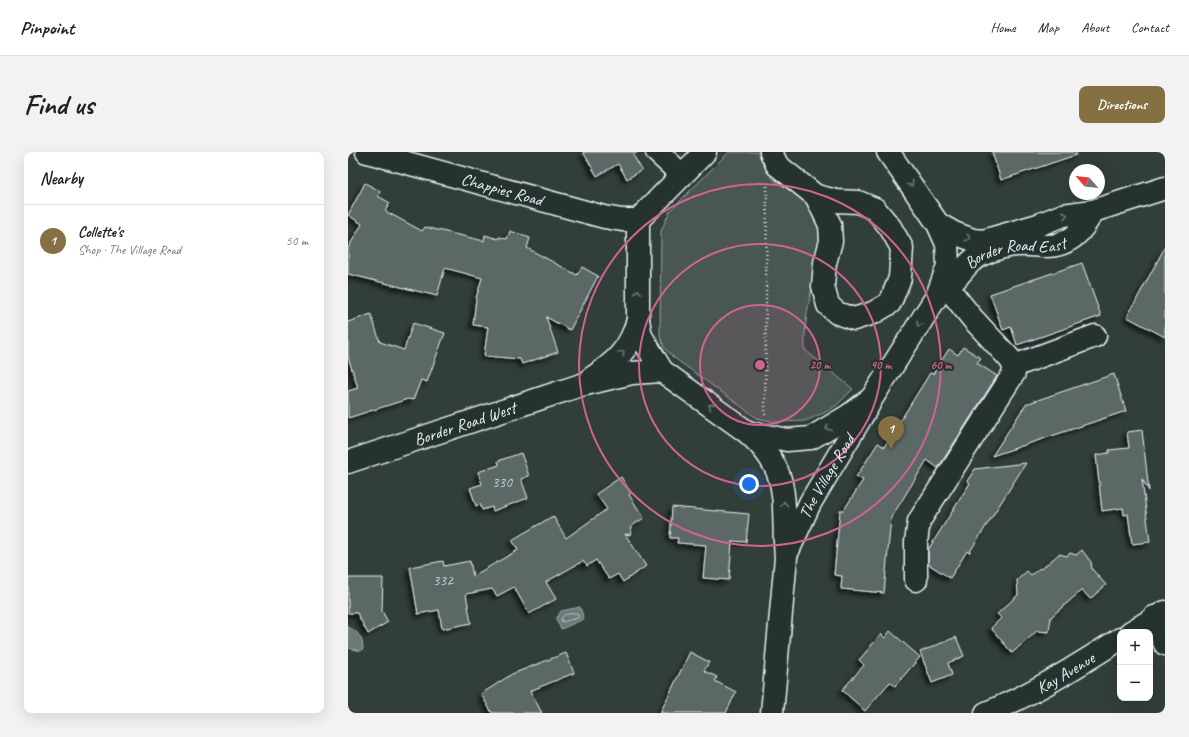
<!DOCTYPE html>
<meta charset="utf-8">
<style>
body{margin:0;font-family:Caveat,sans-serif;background:#f2f2f2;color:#202124}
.controls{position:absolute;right:12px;bottom:12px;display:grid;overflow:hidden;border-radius:8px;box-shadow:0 4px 16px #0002}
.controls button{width:36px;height:36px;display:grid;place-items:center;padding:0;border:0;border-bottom:1px solid #e0e0e0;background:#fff;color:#202124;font:20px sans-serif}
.compass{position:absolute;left:721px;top:12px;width:36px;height:36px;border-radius:50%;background:#fff;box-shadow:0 4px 16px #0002;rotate:298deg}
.you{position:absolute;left:401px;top:332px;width:14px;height:14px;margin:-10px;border:3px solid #fff;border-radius:50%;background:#1a73e8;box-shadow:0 0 0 6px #1a73e833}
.badge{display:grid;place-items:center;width:26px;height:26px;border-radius:50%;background:#847042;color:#fff;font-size:13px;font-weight:700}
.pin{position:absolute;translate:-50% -33px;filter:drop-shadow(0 1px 2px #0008)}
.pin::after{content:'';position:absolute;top:21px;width:14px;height:12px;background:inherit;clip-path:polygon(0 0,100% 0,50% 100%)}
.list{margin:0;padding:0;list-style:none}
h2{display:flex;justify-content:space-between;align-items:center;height:52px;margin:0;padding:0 16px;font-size:17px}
h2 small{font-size:13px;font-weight:400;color:#757577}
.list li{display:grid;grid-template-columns:26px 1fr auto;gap:12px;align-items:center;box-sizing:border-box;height:72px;padding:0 16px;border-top:1px solid #e0e0e0}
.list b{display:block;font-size:15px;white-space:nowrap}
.list p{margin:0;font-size:13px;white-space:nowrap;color:#757577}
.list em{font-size:13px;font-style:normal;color:#757577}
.map{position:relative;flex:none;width:817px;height:561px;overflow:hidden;border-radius:8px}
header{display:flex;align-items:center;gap:24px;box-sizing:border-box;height:56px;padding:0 20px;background:#fff;border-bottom:1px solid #e0e0e0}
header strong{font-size:19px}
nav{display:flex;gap:22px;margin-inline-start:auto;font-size:14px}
.intro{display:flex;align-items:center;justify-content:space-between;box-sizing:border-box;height:96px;padding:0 24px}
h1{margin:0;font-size:28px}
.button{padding:10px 18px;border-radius:8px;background:#847042;color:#fff;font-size:14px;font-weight:700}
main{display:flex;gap:24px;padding:0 24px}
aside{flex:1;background:#fff;border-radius:8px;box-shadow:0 4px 16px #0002}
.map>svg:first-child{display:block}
.green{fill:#495651;stroke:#98a4a4}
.water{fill:#6d7978;stroke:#9ea9ab}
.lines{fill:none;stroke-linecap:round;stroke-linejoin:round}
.shore{stroke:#b7c1c5;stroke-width:1}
.building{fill:#5c6865;stroke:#e8f1f8;filter:url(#shadow)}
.minor-casing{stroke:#e8f1f8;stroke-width:25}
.path{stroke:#e8f1f8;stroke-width:2.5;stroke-dasharray:1 3;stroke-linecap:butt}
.minor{stroke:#26332d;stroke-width:22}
.oneway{stroke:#6a7674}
.ring{fill:none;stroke:#cf6492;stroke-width:2}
.labels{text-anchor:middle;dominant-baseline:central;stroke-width:4;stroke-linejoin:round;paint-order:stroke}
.number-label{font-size:15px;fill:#c5cfd3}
.street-label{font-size:17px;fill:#e8f1f8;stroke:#26332d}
.centre{fill:#cf6492;stroke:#26332d;stroke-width:2}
.ring-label{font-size:12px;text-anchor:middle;font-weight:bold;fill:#cf6492;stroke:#26332d;stroke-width:4;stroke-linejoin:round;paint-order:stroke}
</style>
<header>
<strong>Pinpoint</strong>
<nav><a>Home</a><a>Map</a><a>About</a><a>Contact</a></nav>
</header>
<div class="intro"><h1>Find us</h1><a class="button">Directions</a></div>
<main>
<aside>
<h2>Nearby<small></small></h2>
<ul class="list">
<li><span class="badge">1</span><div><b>Collette's</b><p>Shop · The Village Road</p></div><em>50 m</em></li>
</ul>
</aside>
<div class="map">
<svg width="817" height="561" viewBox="0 0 817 561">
<defs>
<filter id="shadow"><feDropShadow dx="-3.5" dy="3.5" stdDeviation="2" flood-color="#0009"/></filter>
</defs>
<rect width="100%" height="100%" fill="#323e39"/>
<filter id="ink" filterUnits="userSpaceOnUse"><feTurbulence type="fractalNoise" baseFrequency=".025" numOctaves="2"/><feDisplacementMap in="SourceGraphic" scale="8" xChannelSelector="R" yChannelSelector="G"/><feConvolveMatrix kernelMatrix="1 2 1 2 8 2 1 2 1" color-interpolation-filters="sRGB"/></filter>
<g filter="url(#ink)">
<path class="green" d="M381 0H415C417 27 428 30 449 42 461 48 470 67 472 80 474 87 471 97 470 104 465 136 455 165 457 198L505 237 489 253 478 260 457 269 428 270 409 266 325 205 316 195 312 184 313 79 322 59Z"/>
<g class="water">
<polygon points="232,455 236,467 213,477 208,467 213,459"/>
<path d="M0 475C10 479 15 486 15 497L13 499 0 496Z"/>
</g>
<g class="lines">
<polygon class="shore" points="228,461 231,464 230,466 214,470 213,467 216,463"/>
</g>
<g class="building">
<polygon points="235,0 290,0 285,3 294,18 279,27 270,12 249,24"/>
<polygon points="644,0 728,0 728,3 653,28"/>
<polygon points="17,31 32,39 30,44 42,51 37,59 74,79 77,75 136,89 137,83 150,87 151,85 159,87 162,79 182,86 179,96 229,123 234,115 250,124 222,178 198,165 210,200 174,212 172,207 136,204 140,175 125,173 128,146 134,126 97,116 89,144 0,122 0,96 14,72 0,63"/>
<polygon points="817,95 817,185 779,165"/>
<polygon points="734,111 753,164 669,193 663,175 655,178 642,142"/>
<polygon points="23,162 32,190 56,198 65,171 97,181 79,230 73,228 65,248 60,247 0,266 0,239 10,236 0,205 0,170"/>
<polygon points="615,195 633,206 629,211 649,224 590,316 579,308 543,366 536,441 493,437 494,424 486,423 492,358 496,358 515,328 508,325 530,291 536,295 582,221 585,222 601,197 610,203"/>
<polygon points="766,222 778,259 644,304 678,252"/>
<polygon points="794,278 801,339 794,327 802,390 784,392 780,362 776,363 775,356 754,359 748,303 761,301 761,298 781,296 779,280"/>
<polygon points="173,301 181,324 173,327 180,346 145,359 144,355 134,358 132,352 128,354 122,336 134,332 130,320 151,313 150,309"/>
<polygon points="678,311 621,401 619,399 602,426 580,412 580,398 622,331 619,329 627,317"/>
<polygon points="273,325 283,341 281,343 296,366 284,374 282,383 277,382 298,414 275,430 270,422 261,427 248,408 239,414 235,409 198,430 208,447 181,462 166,435 149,444 144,437 118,442 123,471 94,477 91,458 70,462 62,415 95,409 96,414 122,409 125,424 170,398 164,388 205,364 218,386 259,357 248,342"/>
<polygon points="324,355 401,362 398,390 384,389 381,428 355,426 358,393 329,391 330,386 322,386"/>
<polygon points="734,398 743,410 744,417 758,433 742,447 734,438 703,465 701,480 689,479 664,501 643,476 653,466 649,462 670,443 669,428 679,419 683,423 692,416 693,417 711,402 719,404 722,401 728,403"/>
<polygon points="0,426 35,426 34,459 40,470 20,482 9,461 0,461"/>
<polygon points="542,479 572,505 547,534 542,530 517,559 494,538 516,513 511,508 533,482 537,486"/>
<polygon points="608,485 616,504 600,511 604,523 584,531 572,500"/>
<polygon points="342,500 361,510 356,519 369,525 367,529 388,540 378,561 312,561"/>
<polygon points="218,501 226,521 182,539 194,561 144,561 133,542 164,522"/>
</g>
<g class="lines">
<defs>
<g id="minor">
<path id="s1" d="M19 0 256 65 274 68H290"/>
<polyline points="309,0 334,23"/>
<polyline points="357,0 290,68 290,168 293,184 314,219 399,280 439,288 463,286 500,264 524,246 589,144 600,114 599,92 590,72 540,0"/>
<polyline points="423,0 429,13 468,44 482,73 483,89 477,111 475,134 480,153 489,161 506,167 525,161 542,151 552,126 554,96 542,75 527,57 510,50 488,49 468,44"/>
<polyline points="590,72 606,81 625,88 635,89 690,73 715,63 745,59 817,36"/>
<path id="s2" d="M595 139C611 128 617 109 635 102 647 97 659 93 671 93 680 92 688 94 696 94 721 95 734 80 745 59"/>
<polyline points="666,214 747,184"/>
<path d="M244 226C268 210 282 197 290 168"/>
<path d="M399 280C446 321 433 350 438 405L424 561"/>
<path id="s3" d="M0 310 233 233 284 221 314 219"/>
<path id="s4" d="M440 399 462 351 521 252"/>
<polyline points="568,428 568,390 571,369 666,221 666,214 662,207 624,166 600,136"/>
<polyline points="806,465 817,492"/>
<polyline points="783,480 817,460"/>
<path id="s5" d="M638 561C686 542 729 514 772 487"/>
</g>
</defs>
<use href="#minor" class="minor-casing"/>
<polyline class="path" points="417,263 419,32"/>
<use href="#minor" class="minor"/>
</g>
<defs><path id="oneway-chevron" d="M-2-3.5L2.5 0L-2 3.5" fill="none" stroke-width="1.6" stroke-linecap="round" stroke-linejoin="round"/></defs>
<g class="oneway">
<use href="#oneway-chevron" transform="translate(563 32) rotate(55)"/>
<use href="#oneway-chevron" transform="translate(717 63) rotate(-14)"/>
<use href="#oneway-chevron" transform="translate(620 86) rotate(19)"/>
<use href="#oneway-chevron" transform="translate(290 140) rotate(-90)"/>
<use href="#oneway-chevron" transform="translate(571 172) rotate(123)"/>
<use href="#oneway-chevron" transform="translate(274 201) rotate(-47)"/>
<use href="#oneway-chevron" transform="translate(363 254) rotate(-144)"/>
<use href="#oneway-chevron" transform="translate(480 276) rotate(149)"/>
<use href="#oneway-chevron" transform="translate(436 352) rotate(-93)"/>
</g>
</g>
<circle cx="412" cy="213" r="60" fill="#cf6492" fill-opacity=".12"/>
<g class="ring">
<circle cx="412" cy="213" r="60"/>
<circle cx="412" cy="213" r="121"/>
<circle cx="412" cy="213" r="181"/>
</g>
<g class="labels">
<g class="number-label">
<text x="154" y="330">330</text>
<text x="95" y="428">332</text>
</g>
<g class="street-label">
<text stroke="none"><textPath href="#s1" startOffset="140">Chappies Road</textPath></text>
<text stroke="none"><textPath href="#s2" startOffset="87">Border Road East</textPath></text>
<text stroke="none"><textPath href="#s3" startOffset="123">Border Road West</textPath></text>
<text stroke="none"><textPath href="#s4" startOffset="84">The Village Road</textPath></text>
<text stroke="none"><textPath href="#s5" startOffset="89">Kay Avenue</textPath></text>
</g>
</g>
<circle cx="412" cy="213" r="6" class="centre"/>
<g class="ring-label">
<text x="472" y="217">20 m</text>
<text x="533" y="217">40 m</text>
<text x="593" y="217">60 m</text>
</g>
</svg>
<div class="controls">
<button>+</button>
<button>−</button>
</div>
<svg class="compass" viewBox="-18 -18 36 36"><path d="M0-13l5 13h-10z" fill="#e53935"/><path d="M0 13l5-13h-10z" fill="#757577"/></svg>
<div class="you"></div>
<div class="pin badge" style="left:543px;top:297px">1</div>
</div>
</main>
